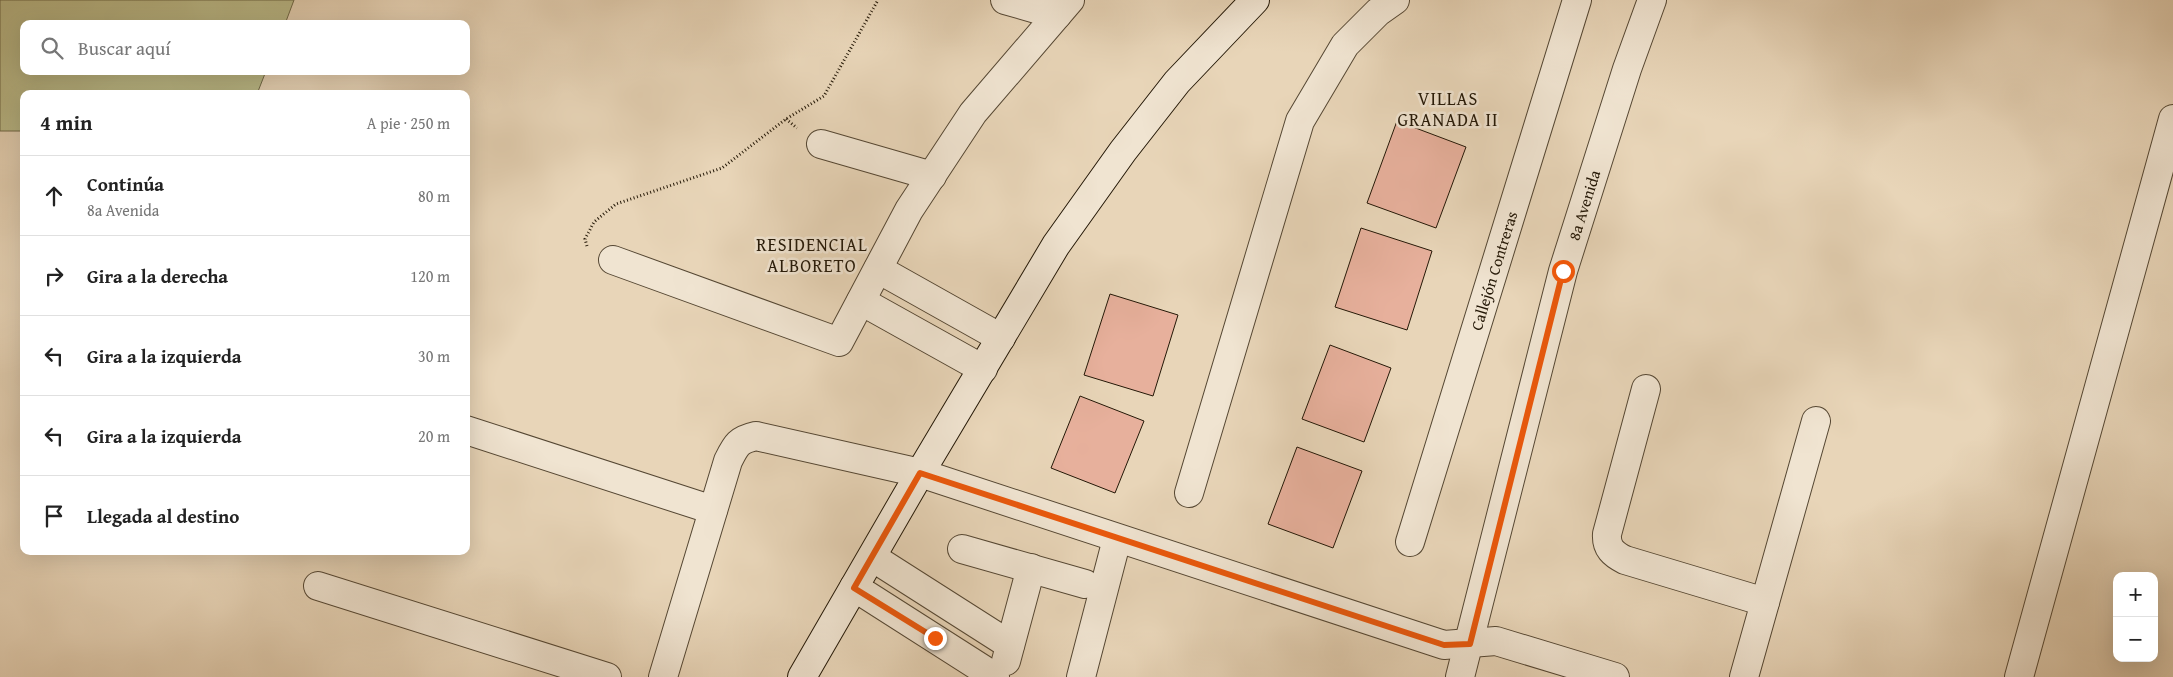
<!DOCTYPE html>
<html lang="es">
<meta charset="utf-8">
<style>
body{margin:0;font-family:"Gentium Book Plus",serif;background:#f6f6f6;color:#222}
.controls{position:absolute;right:15px;bottom:15px;display:grid;overflow:hidden;border-radius:10px;box-shadow:0 5px 20px #0002}
.controls button{width:45px;height:45px;display:grid;place-items:center;padding:0;border:0;border-bottom:1px solid #e0e0e0;background:#fff;color:#222;font:25px sans-serif}
.stop{position:absolute;width:15px;height:15px;margin:-11px;border:4px solid #ea580c;border-radius:50%;background:#fff}
.stop.end{background:#ea580c;border-color:#fff;box-shadow:0 1px 5px #0008}
.list{margin:0;padding:0;list-style:none}
h2{display:flex;justify-content:space-between;align-items:center;height:65px;margin:0;padding:0 20px;font-size:21px}
h2 small{font-size:16px;font-weight:400;color:#767676}
.list li{display:grid;grid-template-columns:32px 1fr auto;gap:15px;align-items:center;box-sizing:border-box;height:80px;padding:0 20px;border-top:1px solid #e0e0e0}
.list b{display:block;font-size:19px;white-space:nowrap}
.list p{margin:0;font-size:16px;white-space:nowrap;color:#767676}
.list em{font-size:16px;font-style:normal;color:#767676}
.icon{flex:none;width:28px;height:28px;fill:none;stroke:currentColor;stroke-width:2;stroke-linecap:round;stroke-linejoin:round}
.map{position:relative;flex:none;width:2173px;height:677px;overflow:hidden}
.search{position:absolute;background:#fff;box-shadow:0 5px 20px #0002;left:20px;top:20px;width:450px;height:55px;display:flex;align-items:center;gap:12px;box-sizing:border-box;padding:0 18px;border-radius:10px;color:#767676;font-size:19px}
.panel{position:absolute;background:#fff;box-shadow:0 5px 20px #0002;left:20px;top:90px;width:450px;height:465px;border-radius:10px}
.map>svg:first-child{display:block}
.green{fill:#bbbc8b;stroke:#706a49}
.building{fill:#e7b09c;stroke:#241807}
.lines{fill:none;stroke-linecap:round;stroke-linejoin:round}
.minor-casing{stroke:#554733;stroke-width:30}
.secondary-casing{stroke:#241807;stroke-width:30}
.path{stroke:#241807;stroke-width:3;stroke-dasharray:1 2.5;stroke-linecap:butt}
.minor{stroke:#f0e4d1;stroke-width:28}
.secondary{stroke:#f0e4d1;stroke-width:28}
.route{stroke:#ea580c;stroke-width:6}
.labels{text-anchor:middle;dominant-baseline:central;stroke-width:5;stroke-linejoin:round;paint-order:stroke}
.street-label{font-size:16px;fill:#241807;stroke:#f0e4d1}
.neighbourhood-label{font-size:18px;letter-spacing:1px;fill:#241807;stroke:#f0e4d1}
</style>
<div class="map">
<svg width="2173" height="677" viewBox="0 0 2173 677">
<rect width="100%" height="100%" fill="#e8d5b8"/>
<filter id="stains"><feTurbulence type="fractalNoise" baseFrequency=".004" numOctaves="4"/><feColorMatrix values="0 0 0 0 .2 0 0 0 0 .09 0 0 0 0 .02 0 0 0 .5 -.17"/></filter>
<radialGradient id="worn" r=".72"><stop offset=".6" stop-color="#630" stop-opacity="0"/><stop offset="1" stop-color="#630" stop-opacity=".3"/></radialGradient>
<polygon class="green" points="0,0 294,0 285,24 24,24 24,71 266,71 257,94 24,94 24,131 0,131"/>
<g class="building">
<polygon points="1397,121 1466,147 1436,228 1367,203"/>
<polygon points="1361,228 1432,251 1407,330 1335,307"/>
<polygon points="1110,294 1178,315 1153,396 1084,375"/>
<polygon points="1330,345 1391,368 1364,442 1302,419"/>
<polygon points="1080,396 1144,421 1115,493 1051,468"/>
<polygon points="1297,447 1362,471 1333,548 1268,524"/>
</g>
<g class="lines">
<defs>
<g id="minor">
<polyline points="1005,0 1057,15"/>
<polyline points="821,144 932,176"/>
<polyline points="613,260 839,342 909,210 973,113 1070,0"/>
<polyline points="878,269 1001,338"/>
<polyline points="861,301 983,369"/>
<path d="M1646 389 1607 534C1606 548 1613 554 1625 560L1765 602"/>
<polyline points="466,430 713,510"/>
<polyline points="1189,493 1300,121 1345,45 1378,12 1395,0"/>
<path id="s1" d="M1410 542 1577 0"/>
<polyline points="962,549 1085,584"/>
<polyline points="872,557 1010,645"/>
<polyline points="318,586 607,677"/>
<polyline points="854,587 995,677"/>
<polyline points="1006,661 1031,568"/>
<path d="M663 677 728 461C736 445 738 440 756 436L920 473 1444 645 1496 641 1615 677"/>
<polyline points="1081,677 1117,539"/>
<path id="s2" d="M1460 677 1563 271 1627 69 1652 0"/>
<polyline points="1744,677 1816,421"/>
<polyline points="2019,677 2173,119"/>
</g>
<polyline id="secondary" points="802,677 920,473 1056,245 1123,151 1177,82 1255,0"/>
</defs>
<use href="#minor" class="minor-casing"/>
<use href="#secondary" class="secondary-casing"/>
<g class="path">
<polyline points="786,119 797,128"/>
<polyline points="587,246 585,239 594,222 616,204 722,168 786,119 824,96 878,0"/>
</g>
<use href="#minor" class="minor"/>
<use href="#secondary" class="secondary"/>
</g>
<g class="lines">
<polyline class="route" points="935,638 854,588 920,473 1444,645 1470,644 1563,271"/>
</g>
<g class="labels">
<g class="street-label">
<text stroke="none"><textPath href="#s2" startOffset="488">8a Avenida</textPath></text>
<text stroke="none"><textPath href="#s1" startOffset="284">Callejón Contreras</textPath></text>
</g>
<g class="neighbourhood-label">
<text x="1448" y="98">VILLAS<tspan x="1448" dy="21">GRANADA II</tspan></text>
<text x="812" y="244">RESIDENCIAL<tspan x="812" dy="21">ALBORETO</tspan></text>
</g>
</g>
<rect width="100%" height="100%" filter="url(#stains)"/>
<rect width="100%" height="100%" fill="url(#worn)"/>
</svg>
<div class="controls">
<button>+</button>
<button>−</button>
</div>
<div class="stop" style="left:1563px;top:271px"></div>
<div class="stop end" style="left:935px;top:638px"></div>
<div class="search"><svg class="icon" aria-label="search" viewBox="0 0 24 24"><circle cx="10" cy="10" r="6"/><path d="M15 15l6 6"/></svg>Buscar aquí</div>
<section class="panel">
<h2>4 min<small>A pie · 250 m</small></h2>
<ul class="list">
<li><svg class="icon" aria-label="ahead" viewBox="0 0 24 24"><path d="M12 20V5M6 11l6-6 6 6"/></svg><div><b>Continúa</b><p>8a Avenida</p></div><em>80 m</em></li>
<li><svg class="icon" aria-label="right" viewBox="0 0 24 24"><path d="M7 20v-9h11M14 6l5 5-5 5"/></svg><div><b>Gira a la derecha</b></div><em>120 m</em></li>
<li><svg class="icon" aria-label="left" viewBox="0 0 24 24"><path d="M17 20v-9H6M10 6l-5 5 5 5"/></svg><div><b>Gira a la izquierda</b></div><em>30 m</em></li>
<li><svg class="icon" aria-label="left" viewBox="0 0 24 24"><path d="M17 20v-9H6M10 6l-5 5 5 5"/></svg><div><b>Gira a la izquierda</b></div><em>20 m</em></li>
<li><svg class="icon" aria-label="arrive" viewBox="0 0 24 24"><path d="M6 21V4h12l-3 4 3 4H6"/></svg><div><b>Llegada al destino</b></div></li>
</ul>
</section>
</div>
